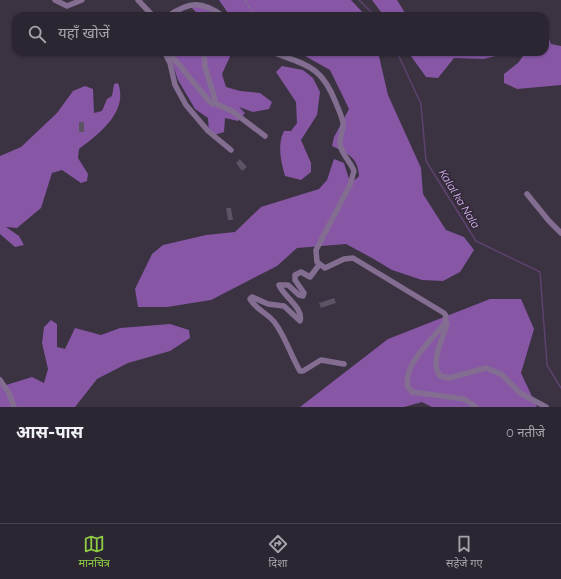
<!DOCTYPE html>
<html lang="hi">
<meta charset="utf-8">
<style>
body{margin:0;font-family:Raleway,"Noto Sans Devanagari",sans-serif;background:#342e3a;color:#f1f3f6}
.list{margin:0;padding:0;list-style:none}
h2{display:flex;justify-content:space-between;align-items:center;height:52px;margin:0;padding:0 16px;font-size:17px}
h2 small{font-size:13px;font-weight:400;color:#a6a5ac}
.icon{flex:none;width:22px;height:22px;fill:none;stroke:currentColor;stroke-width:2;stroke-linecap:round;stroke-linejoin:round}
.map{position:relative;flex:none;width:561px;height:407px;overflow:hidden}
.search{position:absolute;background:#2c2632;box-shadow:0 1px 3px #0004;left:12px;right:12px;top:12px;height:44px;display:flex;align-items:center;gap:10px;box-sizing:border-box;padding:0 14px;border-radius:12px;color:#a6a5ac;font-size:15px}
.sheet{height:116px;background:#2c2632}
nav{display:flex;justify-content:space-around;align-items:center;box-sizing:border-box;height:56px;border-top:1px solid #48434d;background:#2c2632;font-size:11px;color:#a6a5ac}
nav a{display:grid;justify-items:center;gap:2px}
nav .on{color:#8ecd43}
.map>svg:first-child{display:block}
.forest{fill:#8757a6}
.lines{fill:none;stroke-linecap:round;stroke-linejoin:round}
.stream{stroke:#5e426e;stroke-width:1.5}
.building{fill:#5c5364}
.path{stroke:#857e8b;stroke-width:1;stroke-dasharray:4 2;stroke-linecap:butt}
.minor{stroke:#836e91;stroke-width:5.5}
.labels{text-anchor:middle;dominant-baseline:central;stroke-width:3;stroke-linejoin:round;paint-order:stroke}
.water-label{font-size:11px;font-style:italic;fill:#dab5f5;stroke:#312837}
</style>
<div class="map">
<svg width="561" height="407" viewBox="0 0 561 407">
<rect width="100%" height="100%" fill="#3b3242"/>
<g class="forest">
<polygon points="219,0 351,0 366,16 230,16"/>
<polygon points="372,0 397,0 407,16 384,16"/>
<polygon points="195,5 207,8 214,16 200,16 192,8"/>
<polygon points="546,31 551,44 561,46 561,85 517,89 504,83 504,74 518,63 526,52 545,52"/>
<polygon points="175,52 232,52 222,74 226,87 240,91 260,93 272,102 269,109 253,112 239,107 245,113 238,121 225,118 224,132 214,135 209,132 208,118 195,109 178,80 172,62"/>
<path d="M298 52H378L388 95 421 168 423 194 446 230 464 237 474 250 460 272 443 281 422 280 392 270 372 258 346 244 297 248 277 266 211 300 167 307H138L135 289 152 254 163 245 206 235 235 232 261 207 319 189 327 180 334 159 344 163 349 179 355 180 359 176C358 157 347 153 332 146L334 137 349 109 330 70Z"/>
<polygon points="408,52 511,52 484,59 454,58 438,78 426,77"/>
<path d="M282 66 303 70 313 78 320 92 317 115 301 140 311 163V172L301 180 285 176C281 162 277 144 284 131H291L297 123 296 102 276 72Z"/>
<path d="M118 83C129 111 99 134 79 149L78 158 88 174 87 181 81 183 62 170 52 173 41 208 17 228 6 227 19 236 24 245 15 247 0 234V156L21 147 57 113 73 91 85 86 93 89 94 113 102 111 107 99 112 96 114 84Z"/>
<polygon points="490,299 521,299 534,329 521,373 537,407 432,407 422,402 404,407 300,407 388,339"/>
<polygon points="51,320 57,324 57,347 65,349 75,328 101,335 120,328 170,324 189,330 190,338 170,351 128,363 97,379 75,407 0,407 0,385 3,386 32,377 44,383 48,369 42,343 44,327"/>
</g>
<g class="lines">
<g class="stream">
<polyline points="359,0 375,16"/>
<polyline points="397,52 421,104 426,161 476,241 540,272 547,365 561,388"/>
</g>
</g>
<g class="building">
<rect x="79" y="122" width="5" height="10"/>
<polygon points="240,159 247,167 242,171 236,163"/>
<polygon points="226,208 231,208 233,220 228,220"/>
<polygon points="334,298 336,303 321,308 319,303"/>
</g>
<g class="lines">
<polyline class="path" points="245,0 254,16"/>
<g class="minor">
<polyline points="55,0 67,6 82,0"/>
<polyline points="138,0 153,16"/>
<path d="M168 16C189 2 201 0 223 16"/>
<polyline points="204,52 205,67 215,99 213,104 209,101 171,55 169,53 166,55 170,63 175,85 186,105 208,131 231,150"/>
<polyline points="249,52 259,52"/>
<path d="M272 52C306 65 321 65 336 103 338 109 342 116 343 123 344 130 339 137 340 144 341 154 351 162 354 171L350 185 316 250 317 262 325 268 344 259 353 258 444 313 446 316 445 323C433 339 402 365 408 387L412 392 464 399 476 407"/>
<polyline points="214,103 232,111 265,136"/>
<polyline points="527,194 549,221 561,233"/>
<path d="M319 265 310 277 301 272 295 275V280L304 293 303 296 299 295 288 285H279C283 296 304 308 300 321L284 306 268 304 252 297 250 299C256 310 268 313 275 323 286 338 291 356 300 371H303L321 360 344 364"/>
<path d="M447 323C444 338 429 361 440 376L449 378 486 368 501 374 520 393 546 407"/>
<polyline points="0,380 9,393 14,407"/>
</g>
</g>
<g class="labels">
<g class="water-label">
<text transform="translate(459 199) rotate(58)">Kalal ka Nala</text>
</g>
</g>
</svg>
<div class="search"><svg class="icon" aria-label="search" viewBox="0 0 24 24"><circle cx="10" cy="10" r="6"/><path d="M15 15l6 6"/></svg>यहाँ खोजें</div>
</div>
<section class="sheet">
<h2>आस-पास<small>0 नतीजे</small></h2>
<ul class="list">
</ul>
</section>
<nav>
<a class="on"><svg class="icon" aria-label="map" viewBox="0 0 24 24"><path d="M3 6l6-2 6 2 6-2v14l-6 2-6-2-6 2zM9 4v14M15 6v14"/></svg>मानचित्र</a>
<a><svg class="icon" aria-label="directions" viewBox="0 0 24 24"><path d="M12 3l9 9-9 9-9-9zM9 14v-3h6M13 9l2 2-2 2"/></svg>दिशा</a>
<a><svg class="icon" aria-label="saved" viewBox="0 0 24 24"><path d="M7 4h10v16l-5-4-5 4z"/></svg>सहेजे गए</a>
</nav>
